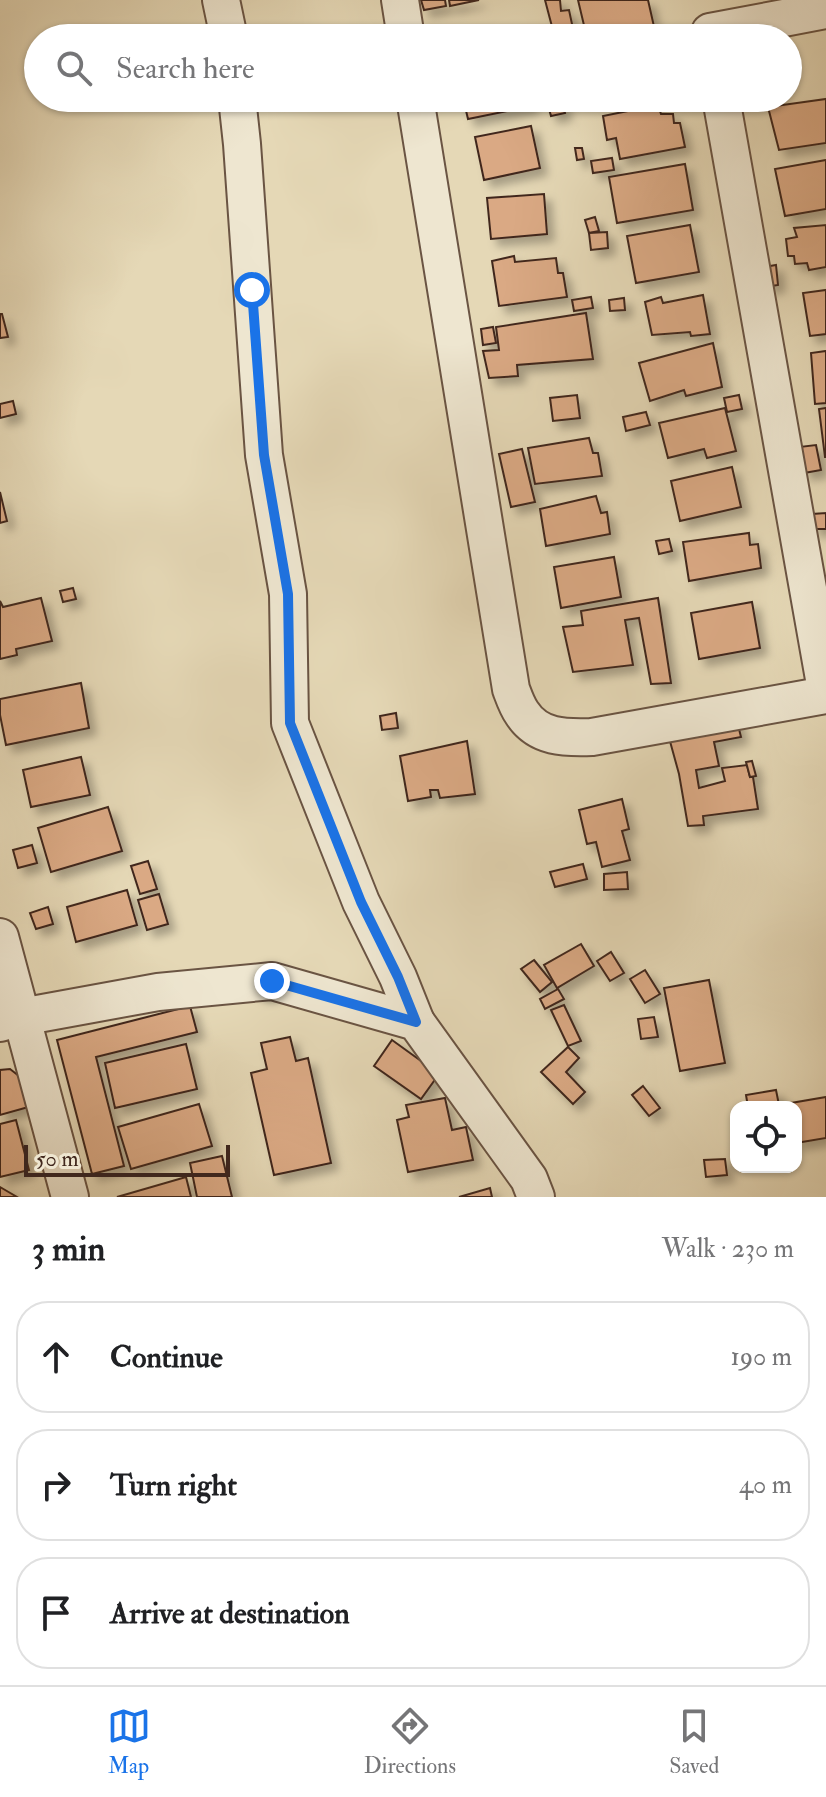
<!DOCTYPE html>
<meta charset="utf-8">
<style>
body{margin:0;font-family:"IM FELL Double Pica",serif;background:#f2f2f2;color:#202124}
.controls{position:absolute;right:24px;bottom:24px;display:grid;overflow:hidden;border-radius:16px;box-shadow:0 2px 6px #0004}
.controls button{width:72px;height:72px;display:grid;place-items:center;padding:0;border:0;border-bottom:2px solid #e0e0e0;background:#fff;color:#202124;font:40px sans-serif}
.scale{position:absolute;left:24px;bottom:20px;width:206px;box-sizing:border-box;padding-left:8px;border:4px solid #41281d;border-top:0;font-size:22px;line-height:28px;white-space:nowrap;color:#41281d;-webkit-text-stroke:6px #eee6d0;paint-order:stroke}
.stop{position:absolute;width:24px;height:24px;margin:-18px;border:6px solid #1a73e8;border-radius:50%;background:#fff}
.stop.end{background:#1a73e8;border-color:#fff;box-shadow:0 2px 8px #0008}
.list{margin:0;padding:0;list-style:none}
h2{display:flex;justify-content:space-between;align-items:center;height:104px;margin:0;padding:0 32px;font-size:34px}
h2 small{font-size:26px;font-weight:400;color:#757577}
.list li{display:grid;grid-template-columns:52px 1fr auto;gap:24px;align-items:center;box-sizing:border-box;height:112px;margin:0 16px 16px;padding:0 16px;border:2px solid #e0e0e0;border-radius:32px}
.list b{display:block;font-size:30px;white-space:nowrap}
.list em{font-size:26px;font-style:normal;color:#757577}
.icon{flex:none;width:44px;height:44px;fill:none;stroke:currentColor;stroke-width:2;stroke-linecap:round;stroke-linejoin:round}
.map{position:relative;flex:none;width:826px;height:1197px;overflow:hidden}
.search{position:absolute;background:#fff;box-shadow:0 2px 6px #0004;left:24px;right:24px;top:24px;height:88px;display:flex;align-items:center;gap:20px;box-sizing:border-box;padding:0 28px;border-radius:44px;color:#757577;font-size:30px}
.sheet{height:488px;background:#fff}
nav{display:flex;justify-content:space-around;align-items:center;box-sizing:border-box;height:112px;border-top:2px solid #e0e0e0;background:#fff;font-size:22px;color:#757577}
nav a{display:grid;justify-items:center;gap:4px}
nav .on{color:#1a73e8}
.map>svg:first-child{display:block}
.building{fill:#daa984;stroke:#41281d;stroke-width:2;filter:url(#shadow)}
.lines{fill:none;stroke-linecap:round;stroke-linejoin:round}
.minor-casing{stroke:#6a5443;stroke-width:40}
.minor{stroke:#eee6d0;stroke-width:36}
.route{stroke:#1a73e8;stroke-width:10}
</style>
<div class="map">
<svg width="826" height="1197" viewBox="0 0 826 1197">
<defs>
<filter id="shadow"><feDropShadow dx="7" dy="7" stdDeviation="4" flood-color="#0004"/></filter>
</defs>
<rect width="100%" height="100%" fill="#e5d8b6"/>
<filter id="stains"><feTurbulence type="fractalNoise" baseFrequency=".0025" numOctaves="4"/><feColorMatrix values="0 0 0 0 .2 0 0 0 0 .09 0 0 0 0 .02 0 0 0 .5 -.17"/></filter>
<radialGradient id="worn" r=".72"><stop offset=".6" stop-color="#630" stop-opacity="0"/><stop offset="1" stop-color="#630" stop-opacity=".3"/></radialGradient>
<g class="building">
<polygon points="421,0 445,0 446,6 424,10"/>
<polygon points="449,0 479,0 450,6"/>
<polygon points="545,0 560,0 561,11 569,10 575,38 555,38"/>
<polygon points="578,0 648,0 655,31 621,38 587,38"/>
<polygon points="463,98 530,98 532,106 468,119"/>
<polygon points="546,98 561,98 565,113 551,116"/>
<polygon points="826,99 826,143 779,150 768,107"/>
<polygon points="658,105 661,114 673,114 674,123 680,123 685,147 620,159 616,138 607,140 603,116"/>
<polygon points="531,126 540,168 484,180 475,137"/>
<polygon points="575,148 582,148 584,159 577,160"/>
<polygon points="612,158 614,170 593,173 591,161"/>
<polygon points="826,160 826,209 785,216 775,169"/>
<polygon points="685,164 693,210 617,223 609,177"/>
<polygon points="544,194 547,234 491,239 487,198"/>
<polygon points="595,217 599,231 589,233 585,220"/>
<polygon points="690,225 699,272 636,283 627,236"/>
<polygon points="826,225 826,267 809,270 807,263 795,264 794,256 788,256 786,239 797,237 794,228"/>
<polygon points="607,232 608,248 591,250 589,233"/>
<polygon points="514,256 515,262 556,258 558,273 563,273 567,297 499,306 492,261"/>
<polygon points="776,265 778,285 766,287 764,267"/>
<polygon points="826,290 826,334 810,336 803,293"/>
<polygon points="703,295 710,334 691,336 690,332 652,335 645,302 661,297 663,303"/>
<polygon points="591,297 593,308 574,311 572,300"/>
<polygon points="624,298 625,310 610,311 609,300"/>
<polygon points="586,313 593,359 517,365 518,376 489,378 483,351 499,350 496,327"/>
<polygon points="0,314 2,314 8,337 0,338"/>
<polygon points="493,327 496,343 483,345 481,329"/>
<polygon points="713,343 722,387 686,396 684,390 650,401 639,363"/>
<polygon points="826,351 826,403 815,404 811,353"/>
<polygon points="577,395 580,418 553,421 550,398"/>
<polygon points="739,395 742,409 727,412 724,398"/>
<polygon points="13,401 16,414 0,418 0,404"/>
<polygon points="725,408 736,451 707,458 704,449 668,458 659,423"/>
<polygon points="826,408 826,457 825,457 819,409"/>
<polygon points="646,412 650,425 626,431 623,417"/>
<polygon points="589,438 593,453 598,453 602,476 535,484 528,448"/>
<polygon points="816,445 821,470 804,473 799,447"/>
<polygon points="522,449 535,502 511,507 499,454"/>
<polygon points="732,467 741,507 680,521 671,481"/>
<polygon points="0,492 7,521 0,523"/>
<polygon points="596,496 601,513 607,512 610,534 546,546 540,509"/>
<polygon points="826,513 826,529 813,529 812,514"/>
<polygon points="749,533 750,545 758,544 761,568 689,581 683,542"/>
<polygon points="669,539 672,551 659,554 656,541"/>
<polygon points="614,557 621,597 561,608 554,567"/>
<polygon points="73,588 76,599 63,602 60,591"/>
<polygon points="41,598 52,641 16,649 17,655 0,659 0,601 3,607"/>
<polygon points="658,598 671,683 651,684 639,618 625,620 633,665 573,672 563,627 583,625 581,611"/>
<polygon points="752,602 760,648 699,659 691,613"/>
<polygon points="81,683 89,728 6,745 0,715 0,699"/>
<polygon points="396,713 398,728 382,730 380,716"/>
<polygon points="736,717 741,737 714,742 719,766 696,770 699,788 725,781 722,768 747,765 750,777 753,777 758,809 703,816 704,825 688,826 679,774 668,734"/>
<polygon points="467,741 475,794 440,798 438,790 430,790 431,797 408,801 400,756"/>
<polygon points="81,757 90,795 31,807 23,770"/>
<polygon points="752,761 756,776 750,777 746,762"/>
<polygon points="622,799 629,829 622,831 630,860 602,867 596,842 587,844 579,810"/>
<polygon points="108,807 122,851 51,872 38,828"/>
<polygon points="32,845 37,863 18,868 13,850"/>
<polygon points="148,861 157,889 140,894 131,866"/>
<polygon points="583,864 587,879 555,887 550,872"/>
<polygon points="627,872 628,889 604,890 604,874"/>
<polygon points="127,890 137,925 76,942 67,907"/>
<polygon points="159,894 168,924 147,930 138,900"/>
<polygon points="48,907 53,924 36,929 30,913"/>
<polygon points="581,944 594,966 557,988 544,965"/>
<polygon points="611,952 624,973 610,981 597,961"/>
<polygon points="534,960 552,982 540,992 521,969"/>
<polygon points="645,970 660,994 645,1003 630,979"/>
<polygon points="709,980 725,1063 680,1071 664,988"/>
<polygon points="558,989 564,999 545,1009 540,999"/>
<polygon points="564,1005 581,1041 568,1046 551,1010"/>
<polygon points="190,1006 197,1032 96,1057 124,1166 92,1174 57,1040"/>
<polygon points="654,1017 658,1037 641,1039 638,1019"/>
<polygon points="290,1037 296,1061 308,1058 331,1163 274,1175 251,1073 267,1069 261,1043"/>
<polygon points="392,1040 439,1074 421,1099 374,1066"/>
<polygon points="186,1044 197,1089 115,1108 105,1063"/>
<polygon points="568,1047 579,1058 566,1072 585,1092 573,1104 541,1072"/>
<polygon points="10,1069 24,1080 32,1106 0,1115 0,1070"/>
<polygon points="643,1086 660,1108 649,1116 632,1095"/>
<polygon points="776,1090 779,1105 826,1097 826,1138 796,1143 796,1107 748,1107 746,1095"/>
<polygon points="445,1098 452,1130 466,1127 473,1160 408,1172 397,1120 409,1117 406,1105"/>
<polygon points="199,1104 212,1146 131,1169 118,1127"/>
<polygon points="16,1120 29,1170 0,1177 0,1124"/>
<polygon points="222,1156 232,1197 197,1197 190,1163"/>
<polygon points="725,1159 727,1175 706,1177 704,1160"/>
<polygon points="186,1177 191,1197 117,1197"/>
<polygon points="0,1187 17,1197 0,1197"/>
<polygon points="490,1188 492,1197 459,1197"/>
</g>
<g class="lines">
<defs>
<g id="minor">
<polyline points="221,0 229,38"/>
<polyline points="400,0 406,38"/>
<polyline points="710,32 826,10"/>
<polyline points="237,98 242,144 264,455 288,594 290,723 361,902 398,977 416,1022"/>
<path d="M415 98 511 689C514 697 517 706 522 713 538 738 565 738 592 737L826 695"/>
<polyline points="721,98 826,690"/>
<polyline points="0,937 70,1197"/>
<polyline points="0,1023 21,1017 158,992 272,981 416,1022 529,1179 536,1197"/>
</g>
</defs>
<use href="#minor" class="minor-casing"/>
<use href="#minor" class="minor"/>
</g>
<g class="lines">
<polyline class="route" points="252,290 264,455 288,594 290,723 361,902 398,977 416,1022 272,981"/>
</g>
<rect width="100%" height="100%" filter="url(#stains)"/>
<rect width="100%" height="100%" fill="url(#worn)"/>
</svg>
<div class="controls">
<button><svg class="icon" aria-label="locate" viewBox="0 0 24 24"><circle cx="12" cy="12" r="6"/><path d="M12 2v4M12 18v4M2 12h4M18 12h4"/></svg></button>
</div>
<div class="scale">50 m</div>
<div class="stop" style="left:252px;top:290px"></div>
<div class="stop end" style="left:272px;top:981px"></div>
<div class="search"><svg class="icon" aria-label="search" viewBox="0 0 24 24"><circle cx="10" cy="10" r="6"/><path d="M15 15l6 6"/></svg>Search here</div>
</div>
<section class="sheet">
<h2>3 min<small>Walk · 230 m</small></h2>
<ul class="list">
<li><svg class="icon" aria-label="ahead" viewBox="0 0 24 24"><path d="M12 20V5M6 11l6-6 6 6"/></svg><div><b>Continue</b></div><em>190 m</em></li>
<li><svg class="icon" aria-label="right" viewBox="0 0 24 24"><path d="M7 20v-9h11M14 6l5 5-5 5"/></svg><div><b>Turn right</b></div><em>40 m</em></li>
<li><svg class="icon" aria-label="arrive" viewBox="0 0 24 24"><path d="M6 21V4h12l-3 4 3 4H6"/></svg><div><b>Arrive at destination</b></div></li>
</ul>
</section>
<nav>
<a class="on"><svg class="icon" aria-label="map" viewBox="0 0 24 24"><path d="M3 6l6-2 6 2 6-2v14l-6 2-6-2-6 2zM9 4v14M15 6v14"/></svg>Map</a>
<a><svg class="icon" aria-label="directions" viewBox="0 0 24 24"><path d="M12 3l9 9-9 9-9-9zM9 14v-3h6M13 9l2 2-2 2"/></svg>Directions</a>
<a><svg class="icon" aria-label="saved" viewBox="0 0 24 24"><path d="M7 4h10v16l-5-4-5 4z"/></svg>Saved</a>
</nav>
